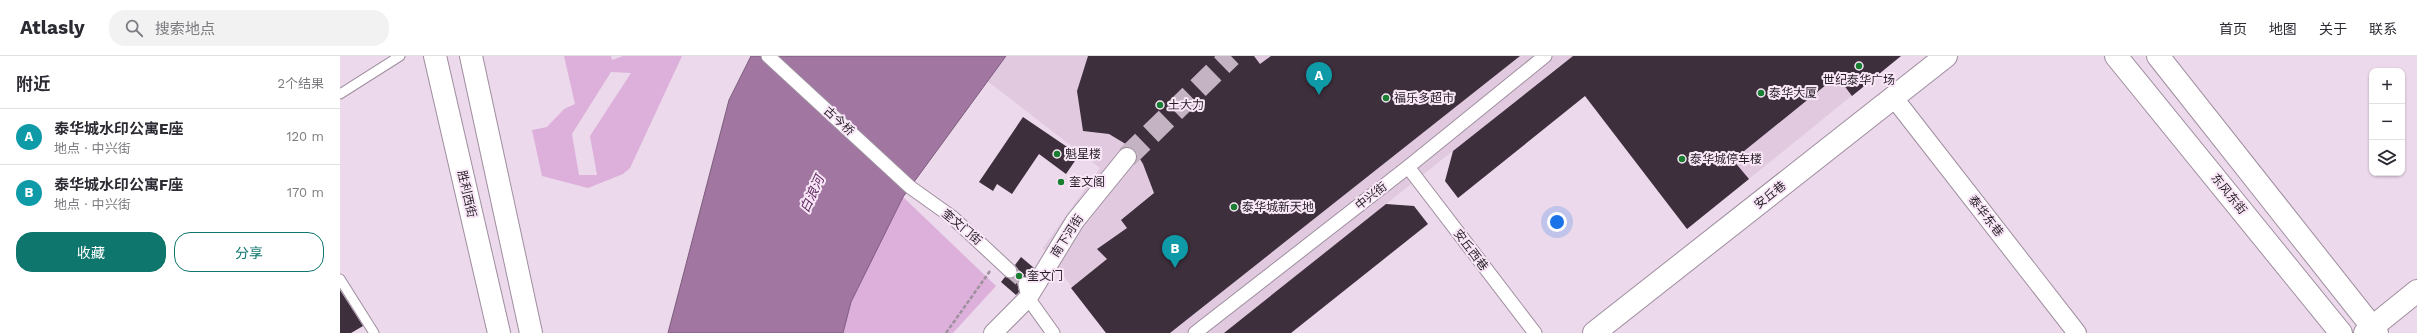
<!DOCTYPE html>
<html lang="zh">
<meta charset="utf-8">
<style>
body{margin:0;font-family:"Work Sans","Noto Sans SC",sans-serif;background:#f2f2f3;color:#2b2b33}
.controls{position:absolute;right:12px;top:12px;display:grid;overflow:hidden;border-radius:8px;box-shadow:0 1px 3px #0004}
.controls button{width:36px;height:36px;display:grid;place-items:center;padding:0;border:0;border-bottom:1px solid #e1e1e2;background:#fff;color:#2b2b33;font:20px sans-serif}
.you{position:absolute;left:1217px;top:166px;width:14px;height:14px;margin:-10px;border:3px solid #fff;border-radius:50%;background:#1a73e8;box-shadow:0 0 0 6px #1a73e833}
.badge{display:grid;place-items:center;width:26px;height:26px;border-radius:50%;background:#0f766e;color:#fff;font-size:13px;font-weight:700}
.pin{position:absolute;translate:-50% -33px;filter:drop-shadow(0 1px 2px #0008)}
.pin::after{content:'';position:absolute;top:21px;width:14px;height:12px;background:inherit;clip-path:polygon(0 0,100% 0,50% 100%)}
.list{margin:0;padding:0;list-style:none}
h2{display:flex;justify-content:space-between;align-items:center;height:52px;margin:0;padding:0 16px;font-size:17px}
h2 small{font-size:13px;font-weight:400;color:#7c7c81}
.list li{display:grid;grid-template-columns:26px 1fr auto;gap:12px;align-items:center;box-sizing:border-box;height:56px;padding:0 16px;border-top:1px solid #e1e1e2}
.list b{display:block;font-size:15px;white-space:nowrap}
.list p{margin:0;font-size:13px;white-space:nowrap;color:#7c7c81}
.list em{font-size:13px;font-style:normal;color:#7c7c81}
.actions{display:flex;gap:8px;padding:12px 16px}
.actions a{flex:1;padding:9px 0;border:1px solid #0f766e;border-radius:16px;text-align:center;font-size:14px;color:#0f766e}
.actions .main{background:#0f766e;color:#fff}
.icon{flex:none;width:22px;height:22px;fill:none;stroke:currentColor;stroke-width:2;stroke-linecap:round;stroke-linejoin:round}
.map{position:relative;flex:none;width:2077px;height:277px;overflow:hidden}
header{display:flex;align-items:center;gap:24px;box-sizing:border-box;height:56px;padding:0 20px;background:#fff;border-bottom:1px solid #e1e1e2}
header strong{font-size:19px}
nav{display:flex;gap:22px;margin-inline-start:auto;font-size:14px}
.search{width:280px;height:36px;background:#f2f2f3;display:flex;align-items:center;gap:10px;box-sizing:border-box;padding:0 14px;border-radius:16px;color:#7c7c81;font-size:15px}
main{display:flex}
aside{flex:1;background:#fff}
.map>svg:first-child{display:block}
.built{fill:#e1cae0}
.green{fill:#ddb0dc;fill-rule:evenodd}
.water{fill:#a177a1;stroke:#7c5c7c}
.building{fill:#3d2f3c}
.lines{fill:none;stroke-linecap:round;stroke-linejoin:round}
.pedestrian-tunnel{stroke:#c4b3c3;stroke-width:13;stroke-dasharray:13 6;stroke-linecap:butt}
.tertiary-tunnel{stroke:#c4b3c3;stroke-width:22;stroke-dasharray:22 11;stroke-linecap:butt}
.service-casing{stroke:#9f8e9f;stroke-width:11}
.pedestrian-casing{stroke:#9f8e9f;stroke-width:15}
.minor-casing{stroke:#9f8e9f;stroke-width:20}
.tertiary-casing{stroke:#9f8e9f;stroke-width:24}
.primary-casing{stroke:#9f8e9f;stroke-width:24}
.path{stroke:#9f909e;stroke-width:2.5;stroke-dasharray:4 2;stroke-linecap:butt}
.service{stroke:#fff;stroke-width:9}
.pedestrian{stroke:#fff;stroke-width:13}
.minor{stroke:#fff;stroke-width:18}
.tertiary{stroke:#fff;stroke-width:22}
.primary{stroke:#fff;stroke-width:22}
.poi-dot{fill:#197e31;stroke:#f9e7f8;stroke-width:1.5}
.labels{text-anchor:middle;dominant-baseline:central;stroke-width:4;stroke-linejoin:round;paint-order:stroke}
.poi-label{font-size:12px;fill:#241d24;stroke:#f9e7f8;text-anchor:start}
.street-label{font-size:12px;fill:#241d24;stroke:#f9e7f8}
.water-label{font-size:13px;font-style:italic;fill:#612b62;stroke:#f9e7f8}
</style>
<header>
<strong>Atlasly</strong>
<div class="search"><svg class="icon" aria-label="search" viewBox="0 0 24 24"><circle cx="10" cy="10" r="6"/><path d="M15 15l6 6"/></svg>搜索地点</div>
<nav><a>首页</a><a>地图</a><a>关于</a><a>联系</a></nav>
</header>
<main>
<aside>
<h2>附近<small>2个结果</small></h2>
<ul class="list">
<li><span class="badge" style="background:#0f9aa8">A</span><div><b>泰华城水印公寓E座</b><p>地点 · 中兴街</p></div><em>120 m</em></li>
<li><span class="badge" style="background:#0f9aa8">B</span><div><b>泰华城水印公寓F座</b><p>地点 · 中兴街</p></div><em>170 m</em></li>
</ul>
<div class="actions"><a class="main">收藏</a><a>分享</a></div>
</aside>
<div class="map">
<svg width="2077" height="277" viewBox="0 0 2077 277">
<rect width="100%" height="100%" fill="#ecd9eb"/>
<polygon class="built" points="666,0 1561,0 1347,173 1221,9 884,277 766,277 703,192 760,112 647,25"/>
<g class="green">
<path d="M224 0H271L272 4 283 0H342L290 112 283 118 248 132 202 120 192 74 207 71 224 53 235 48ZM271 16 291 17 250 80 257 119H239L232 78Z"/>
<polygon points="563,141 656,230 613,277 503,277 511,246"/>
</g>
<polygon class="water" points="411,0 666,0 563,141 511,246 503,277 328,277 389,44"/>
<g class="building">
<polygon points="748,0 914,0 920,8 931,0 1180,0 830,277 766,277 731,232 767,203 757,193 787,172 781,164 814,137 803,108 794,93 769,78 743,75 737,35"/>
<polygon points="1233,0 1561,0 1512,40 1497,20 1393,104 1409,123 1347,173 1245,40 1118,142 1105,125 1113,95"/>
<polygon points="683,61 739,99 726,118 699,98 672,138 657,128 653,135 639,126"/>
<polygon points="1046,148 1074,150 1088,168 951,277 884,277"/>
<polygon points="681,201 694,212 689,221 679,222 677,226 679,236 676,239 661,226 665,221 672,223 676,220 678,213 675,209"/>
<polygon points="0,234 23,270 11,277 0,277"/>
</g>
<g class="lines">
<polyline class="pedestrian-tunnel" points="670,215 685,228"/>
<polyline class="tertiary-tunnel" points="787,101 891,0"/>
<defs>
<g id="service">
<polyline points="0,38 60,0"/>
<polyline points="0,223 34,277"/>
</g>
<g id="pedestrian">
<polyline points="428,0 570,131 612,161 670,215"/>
<polyline points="1068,111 1195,277"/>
<polyline points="685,228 688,242 713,277"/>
<polyline points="855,277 1068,111 1205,0"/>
</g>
<g id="minor">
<polyline points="1554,42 1737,277"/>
<polyline points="653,277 688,242 735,165 787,101"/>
</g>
<g id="tertiary">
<polyline points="1254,277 1606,0"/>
<polyline points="2025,277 2077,235"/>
</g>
<g id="primary">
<polyline points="95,0 159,277"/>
<polyline points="131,0 191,277"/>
<polyline points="1776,0 2001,277"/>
<polyline points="1818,0 2037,277"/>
</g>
</defs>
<use href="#service" class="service-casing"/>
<use href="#pedestrian" class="pedestrian-casing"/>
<use href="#minor" class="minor-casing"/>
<use href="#tertiary" class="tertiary-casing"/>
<use href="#primary" class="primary-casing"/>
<polyline class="path" points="606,277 650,215"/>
<use href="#service" class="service"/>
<use href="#pedestrian" class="pedestrian"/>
<use href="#minor" class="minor"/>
<use href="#tertiary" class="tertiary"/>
<use href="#primary" class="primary"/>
</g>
<g class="poi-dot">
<circle cx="1519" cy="10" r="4"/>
<circle cx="1421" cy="37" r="4"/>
<circle cx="1046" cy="42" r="4"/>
<circle cx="820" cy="49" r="4"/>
<circle cx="717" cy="98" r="4"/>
<circle cx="1342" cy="103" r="4"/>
<circle cx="721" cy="126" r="4"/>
<circle cx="894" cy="151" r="4"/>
<circle cx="679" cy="220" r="4"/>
</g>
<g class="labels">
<g class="poi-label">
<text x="1519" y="24" text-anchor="middle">世纪泰华广场</text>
<text x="1429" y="37">泰华大厦</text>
<text x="1054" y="42">福乐多超市</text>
<text x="828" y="49">土大力</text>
<text x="725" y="98">魁星楼</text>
<text x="1350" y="103">泰华城停车楼</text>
<text x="729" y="126">奎文阁</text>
<text x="902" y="151">泰华城新天地</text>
<text x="687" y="220">奎文门</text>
</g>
<g class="street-label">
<text transform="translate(499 65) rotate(43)">古今桥</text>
<text transform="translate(127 138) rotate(77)">胜利西街</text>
<text transform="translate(1889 138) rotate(51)">东风东街</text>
<text transform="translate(1430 139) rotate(-38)">安丘巷</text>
<text transform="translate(1031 140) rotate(-38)">中兴街</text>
<text transform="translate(1646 160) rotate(52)">泰华东巷</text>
<text transform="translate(622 171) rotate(40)">奎文门街</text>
<text transform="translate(727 180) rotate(-57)">南下河街</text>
<text transform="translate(1131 194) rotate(53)">安丘西巷</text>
</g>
<g class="water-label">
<text transform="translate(472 138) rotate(-65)">白浪河</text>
</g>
</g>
</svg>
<div class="controls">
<button>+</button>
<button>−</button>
<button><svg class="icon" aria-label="layers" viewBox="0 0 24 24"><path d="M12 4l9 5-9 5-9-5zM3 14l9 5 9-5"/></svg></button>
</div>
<div class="you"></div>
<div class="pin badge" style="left:979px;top:39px;background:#0f9aa8">A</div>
<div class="pin badge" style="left:835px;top:212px;background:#0f9aa8">B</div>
</div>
</main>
